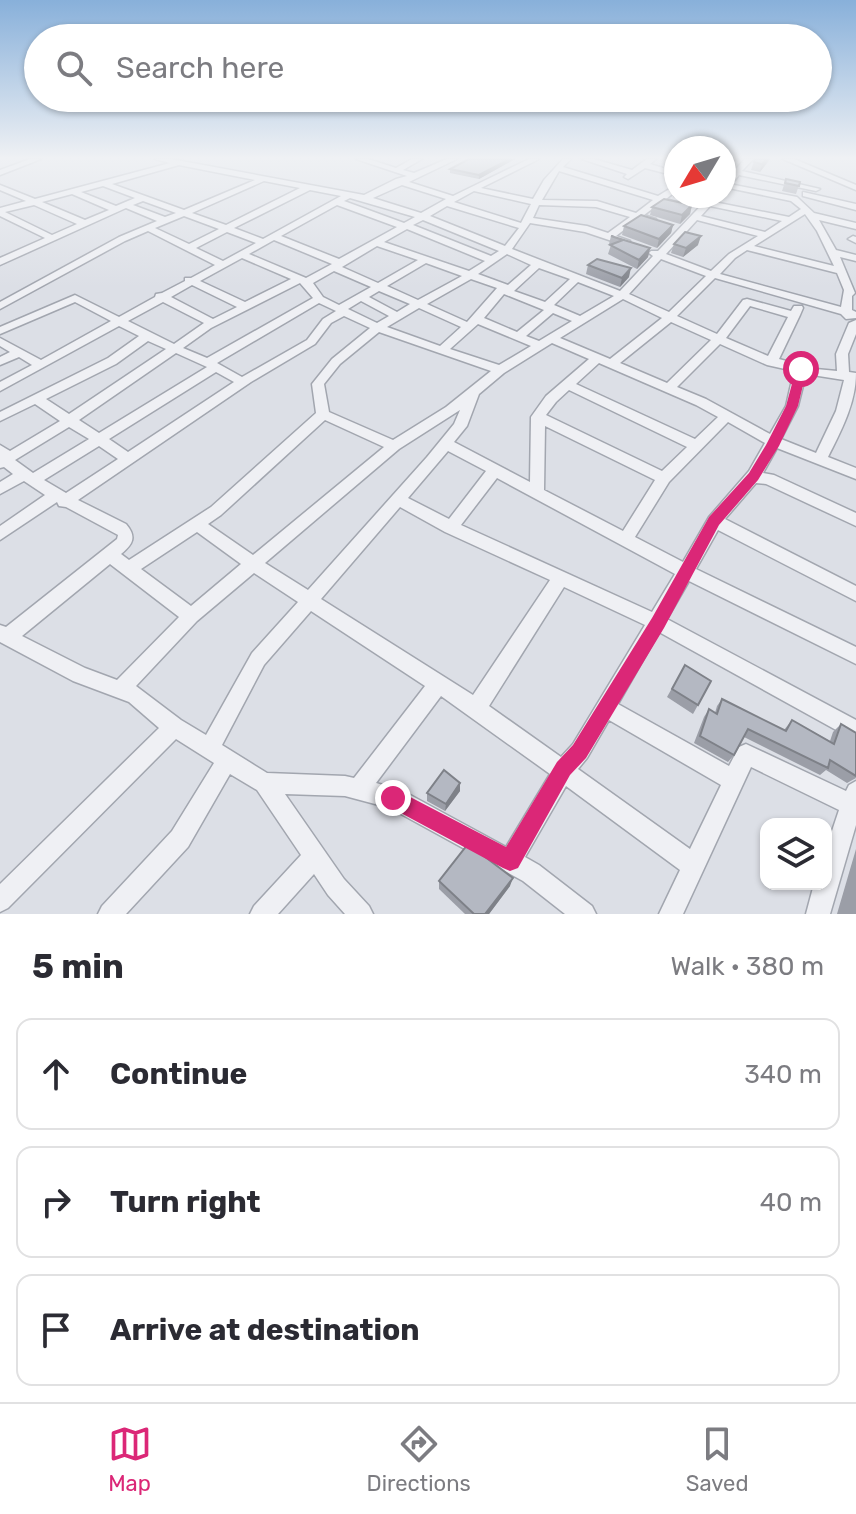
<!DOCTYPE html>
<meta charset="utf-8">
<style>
body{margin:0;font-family:Rubik,sans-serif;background:#f2f2f3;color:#2b2b33}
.controls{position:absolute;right:24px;bottom:24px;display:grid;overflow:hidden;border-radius:16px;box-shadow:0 2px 6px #0004}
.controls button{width:72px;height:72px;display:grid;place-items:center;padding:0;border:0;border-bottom:2px solid #e1e1e2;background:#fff;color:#2b2b33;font:40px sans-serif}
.compass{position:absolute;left:664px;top:136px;width:72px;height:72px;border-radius:50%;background:#fff;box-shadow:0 2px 6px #0004;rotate:232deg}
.stop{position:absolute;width:24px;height:24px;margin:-18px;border:6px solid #db2777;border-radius:50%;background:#fff}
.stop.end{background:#db2777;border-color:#fff;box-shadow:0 2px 8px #0008}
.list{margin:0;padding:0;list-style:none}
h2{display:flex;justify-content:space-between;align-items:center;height:104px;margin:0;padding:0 32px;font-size:34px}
h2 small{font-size:26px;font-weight:400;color:#7c7c81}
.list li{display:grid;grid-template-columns:52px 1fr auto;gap:24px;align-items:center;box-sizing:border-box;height:112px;margin:0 16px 16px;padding:0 16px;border:2px solid #e1e1e2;border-radius:16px}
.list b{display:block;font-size:30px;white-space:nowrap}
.list em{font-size:26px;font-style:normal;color:#7c7c81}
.icon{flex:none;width:44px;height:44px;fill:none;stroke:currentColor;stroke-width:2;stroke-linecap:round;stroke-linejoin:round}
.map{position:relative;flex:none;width:856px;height:914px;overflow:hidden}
.search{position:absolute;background:#fff;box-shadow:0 2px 6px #0004;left:24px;right:24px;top:24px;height:88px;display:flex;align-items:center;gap:20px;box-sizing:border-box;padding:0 28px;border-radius:44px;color:#7c7c81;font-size:30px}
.sheet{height:488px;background:#fff}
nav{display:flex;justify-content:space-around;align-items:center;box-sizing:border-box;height:112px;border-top:2px solid #e1e1e2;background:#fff;font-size:22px;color:#7c7c81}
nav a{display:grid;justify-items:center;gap:4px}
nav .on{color:#db2777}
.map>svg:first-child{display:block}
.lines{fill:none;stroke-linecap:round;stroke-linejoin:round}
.minor-casing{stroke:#a2a6af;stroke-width:3}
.minor{fill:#eff0f4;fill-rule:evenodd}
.wall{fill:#9b9ea7}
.shaded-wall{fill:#7e8188}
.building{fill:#b4b8c2;stroke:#7e8188;stroke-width:2}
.route{fill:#db2777}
</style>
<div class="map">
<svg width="856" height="914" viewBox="0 0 856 914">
<rect width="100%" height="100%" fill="#dcdfe6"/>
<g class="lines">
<defs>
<g id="minor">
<polygon points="30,159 41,159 0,175 0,170"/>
<path d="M155 159H171L364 195 396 179 407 176 356 159H368L396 168 412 159H422L403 170 414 173 447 159H457L409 182 453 196 529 159H539L481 188 533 199 544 180 563 159H571L563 167 658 196 676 185V191L666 199 683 204V208L660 203 644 215 656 219V223L638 219 616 236 630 241V245H624L585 232 530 223 512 249 620 291 653 256 649 253 651 251H658L710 196H719L714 202 789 217 801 209 791 201 724 187V183L797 197 814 213 856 223V229L819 220 836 250 856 255V261L840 257 855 293 852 296V310L856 312V318L846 319 841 314 715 278 677 316 717 334 743 300 747 299 791 311 794 306H802L803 308 800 315 779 359 816 369 837 371 836 354 849 323 856 320V334L848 354 849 372 856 373C856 403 841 431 828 457L856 468V479L777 448 763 473 774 475 856 513V526L766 484 756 483 725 519 856 586V601L718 530 696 569 856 647V664L689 581 667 619 856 720V741L659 632 618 704 729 766 739 747 746 744 846 791 849 785 856 781V825L830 914H806L814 884H826V849L839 810 751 767 683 914H659L680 870 566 786 525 857 539 865 592 906 596 914H565L523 881 390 808 345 796 285 794 344 879 369 906 373 914H345L328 895 314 874 278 914H250L254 906 301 855 257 790 230 774 188 847 126 914H98L102 906 172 831 214 763 176 739 8 908 0 912V884L159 728 129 702 73 681 0 642V625L6 627 117 539 118 535 66 507 59 506 57 502 0 540V526L45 495 24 481 0 494V482L13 474 4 467 0 468V445L10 451 60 421 35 404 0 421V412L108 358 139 336 119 326 0 391V382L32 365 19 357 0 365V357L10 352 0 346V338L41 360 111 321 75 302 0 334V327L75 295 119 317 155 297 156 294 162 293 185 281V278H191L215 265 148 231 125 241 0 309V302L119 237 157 221 126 208 0 265V258L45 238 0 216V208L26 201 0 190V185L35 199 170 163ZM179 165 255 180 184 210 112 184ZM559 171 653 200 636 213 597 201 542 200ZM264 181 300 188 226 225 192 213ZM402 185 446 199 421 213 373 198ZM103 186 135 198 116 206 81 192ZM310 190 341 196 263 239 234 228ZM474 191 531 204 521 223 454 202ZM72 194 109 210 85 220 42 202ZM350 198 415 217 404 223 344 201ZM143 201 176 213 165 217 133 205ZM34 205 77 224 52 235 5 212ZM337 205 397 227 339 259 281 236ZM539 205 596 207 630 217 608 233 587 226 533 218ZM447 206 519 228 505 246 430 216ZM710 206 782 221 765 232 701 216ZM805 214 817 231 834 266 754 246ZM184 216 219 229 189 244 155 228ZM423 220 499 251 491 256 413 225ZM697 220 758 236 729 254 711 271 666 254ZM407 229 485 261 469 271 384 242ZM227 232 256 243 223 261 196 248ZM274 240 332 264 306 278 249 254ZM377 246 418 260 378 283 342 267ZM747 250 837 273 844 290 841 307 720 274 735 258ZM507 254 531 265 508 285 478 274ZM242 258 291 279 245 302 200 281ZM661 259 706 276 669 312 629 294ZM426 263 462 276 418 300 387 286ZM539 268 570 279 545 302 514 291ZM334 271 371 287 339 305 323 297 313 283ZM471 279 497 288 467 322 427 304ZM578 282 614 296 580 316 554 305ZM300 283 313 298 207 358 183 348 211 328ZM192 285 237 307 213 319 171 297ZM379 291 410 304 397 312 369 297ZM504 294 544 310 517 332 484 318ZM623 299 662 318 610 359 560 338ZM361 301 389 316 377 323 348 309ZM163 302 204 323 174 344 128 321ZM319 303 336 311 323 319 307 340 242 377 217 363ZM750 306 788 317 768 356 726 338ZM419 308 461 327 440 346 387 327ZM553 313 572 321 539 341 526 336ZM344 316 370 328 332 359 312 384 316 413 211 507 129 560 121 554C133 544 137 537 126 524L78 500 251 382 315 344 331 323ZM671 322 711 340 667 383 620 363ZM478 324 531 346 499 365 450 349ZM379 332 491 371 446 407 393 440 329 412 324 384 340 364ZM148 341 166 349 69 414 46 399 116 364ZM552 343 589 359 546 396 531 417 530 482 454 442 467 426 479 394 504 373ZM720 344 767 365 794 371 786 406 770 434 706 399 677 387ZM176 353 207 367 99 433 79 420ZM599 363 696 405 718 417 695 439 576 384ZM216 372 234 382 128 452 109 439ZM806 374 844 380 836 411 816 453 781 439 798 406ZM569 390 687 447 662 471 546 415 556 402ZM460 410 454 424 427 457 308 590 265 563 399 449ZM325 420 384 447 253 555 208 524 221 515ZM728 422 765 443 749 471 709 517 683 562 635 537 669 482ZM545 426 655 480 623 531 544 490ZM69 427 89 439 33 473 15 460ZM99 446 118 459 66 493 44 480ZM448 451 486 471 449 519 408 498ZM497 478 675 574 652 612 461 525ZM400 507 445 532 550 580 473 695 321 599ZM197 532 241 564 191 606 141 569ZM110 564 179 617 117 680 85 668 22 636ZM254 573 298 602 252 653 206 735 181 720 136 686 197 621ZM564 587 645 625 573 744 561 757 489 706ZM311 611 425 686 354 778 345 776 267 773 222 745 264 665ZM441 696 550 774 506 847 401 790 376 783ZM609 720 721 785 690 849 578 769 587 758Z"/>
<polygon points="582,159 594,159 632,170 647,159 656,159 650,164 676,172 676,176 645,168 628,179 624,177 627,174"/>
<polygon points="671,159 676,159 676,161 672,161"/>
<polygon points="745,159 753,159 742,171 820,189 816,191 739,175 735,180 729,180 731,174 724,172 724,168 735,170"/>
<polygon points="783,159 794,159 856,185 856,190"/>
<polygon points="803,192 856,204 856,210 803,196"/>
<polygon points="853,236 856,237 856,243 848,239"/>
</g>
</defs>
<use href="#minor" class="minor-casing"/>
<use href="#minor" class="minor"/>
</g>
<g class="wall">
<polygon points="467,159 515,159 479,179 450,173 450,169 468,160"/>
<polygon points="724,159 736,159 734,167 724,166"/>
<polygon points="755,159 770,159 760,172 751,170"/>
<polygon points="786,179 800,182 796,194 782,191"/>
<polygon points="675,189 676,189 676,196 706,196 698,205 673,197"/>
<polygon points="692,205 690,214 680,224 650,215 652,207"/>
<polygon points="673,225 671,233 657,248 622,235 624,226"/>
<polygon points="611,236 650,248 648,257 637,269 608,254 611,245 609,244"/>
<polygon points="674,244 698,245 683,257 671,253"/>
<polygon points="588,265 629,277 620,287 586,274"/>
<polygon points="685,665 698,705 693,714 667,697"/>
<polygon points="722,699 784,730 792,720 830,741 833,732 841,724 856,778 847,783 826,770 820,775 744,737 734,755 728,762 694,743 704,717 709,709 715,713 717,706"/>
<polygon points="460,783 460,791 445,811 427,801 427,793"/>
<polygon points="856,849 856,914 837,914"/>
<polygon points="439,881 510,886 489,914 465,914 439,889"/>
</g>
<g class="shaded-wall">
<polygon points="510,159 515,159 479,179 479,175"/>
<polygon points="766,159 770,159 760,172 762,164"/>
<polygon points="701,196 706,196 698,205"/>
<polygon points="692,205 690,214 680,224 682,215"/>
<polygon points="673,225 671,233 657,248 659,239"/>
<polygon points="701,236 698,245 683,257 686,248"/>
<polygon points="650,248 648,257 637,269 639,260"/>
<polygon points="631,268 629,277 620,287 622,278"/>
<polygon points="460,783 460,791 445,811 446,804"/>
<polygon points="513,878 510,886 489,914 485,914"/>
</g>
<g class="building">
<polygon points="469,159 510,159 479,175 450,169"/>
<polygon points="755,159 766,159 762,164 754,162"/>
<polygon points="786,179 800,182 799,186 785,183"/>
<polygon points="664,199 692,205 682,215 652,207"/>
<polygon points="641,215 673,225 659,239 624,226"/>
<polygon points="685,232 701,236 686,248 674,244"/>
<polygon points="611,236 650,248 639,260 610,245 623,240"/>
<polygon points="597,259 631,268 622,278 588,265"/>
<polygon points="685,665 711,681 698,705 672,689"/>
<polygon points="722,699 786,731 792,720 834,744 841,724 856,733 856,776 830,760 828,768 748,729 734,755 700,736 709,709 717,714"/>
<polygon points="444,770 460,783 446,804 427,793"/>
<polygon points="468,844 513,878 485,914 474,914 439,881"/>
</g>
<linearGradient id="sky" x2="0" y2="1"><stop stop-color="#88b0da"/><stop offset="0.55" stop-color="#eff1f4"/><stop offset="1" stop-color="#eff1f4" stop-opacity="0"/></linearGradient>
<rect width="856" height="287" fill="url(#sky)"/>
<polygon class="route" points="801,366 807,369 798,406 779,446 758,480 719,525 664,628 586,758 570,775 518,868 510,871 503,868 386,805 383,798 386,791 393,788 506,847 557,762 573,745 652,618 709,517 749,473 766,445 786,406 796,369"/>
</svg>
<div class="controls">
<button><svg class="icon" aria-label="layers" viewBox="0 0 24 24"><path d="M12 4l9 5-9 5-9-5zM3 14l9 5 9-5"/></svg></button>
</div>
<svg class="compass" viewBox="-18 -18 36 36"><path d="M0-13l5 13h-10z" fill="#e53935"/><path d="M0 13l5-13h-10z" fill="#7c7c81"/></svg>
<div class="stop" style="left:801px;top:369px"></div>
<div class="stop end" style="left:393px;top:798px"></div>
<div class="search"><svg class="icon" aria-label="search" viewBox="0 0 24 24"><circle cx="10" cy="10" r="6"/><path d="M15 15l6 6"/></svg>Search here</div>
</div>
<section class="sheet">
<h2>5 min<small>Walk · 380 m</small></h2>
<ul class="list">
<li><svg class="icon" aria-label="ahead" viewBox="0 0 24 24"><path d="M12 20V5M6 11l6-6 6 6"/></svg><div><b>Continue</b></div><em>340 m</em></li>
<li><svg class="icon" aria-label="right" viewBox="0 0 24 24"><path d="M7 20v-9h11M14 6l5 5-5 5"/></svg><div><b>Turn right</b></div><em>40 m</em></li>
<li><svg class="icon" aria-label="arrive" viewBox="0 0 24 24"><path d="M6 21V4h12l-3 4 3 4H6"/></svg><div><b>Arrive at destination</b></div></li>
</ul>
</section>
<nav>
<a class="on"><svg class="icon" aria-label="map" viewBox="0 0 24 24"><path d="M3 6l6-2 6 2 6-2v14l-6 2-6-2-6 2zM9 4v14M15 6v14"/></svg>Map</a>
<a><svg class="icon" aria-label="directions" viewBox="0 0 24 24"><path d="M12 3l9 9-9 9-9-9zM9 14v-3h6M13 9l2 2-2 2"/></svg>Directions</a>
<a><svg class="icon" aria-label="saved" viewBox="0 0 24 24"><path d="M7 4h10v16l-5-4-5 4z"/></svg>Saved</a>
</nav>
